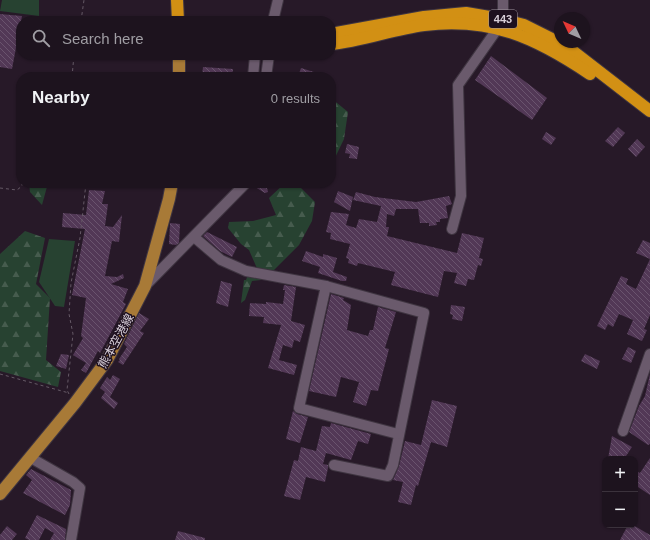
<!DOCTYPE html>
<meta charset="utf-8">
<style>
body{margin:0;font-family:Arial,"Noto Sans JP",sans-serif;background:#251c27;color:#f1f3f6}
.controls{position:absolute;right:12px;bottom:12px;display:grid;overflow:hidden;border-radius:8px;box-shadow:0 1px 3px #0004}
.controls button{width:36px;height:36px;display:grid;place-items:center;padding:0;border:0;border-bottom:1px solid #3b323c;background:#1d131e;color:#f1f3f6;font:20px sans-serif}
.compass{position:absolute;left:554px;top:12px;width:36px;height:36px;border-radius:50%;background:#1d131e;box-shadow:0 1px 3px #0004;rotate:314deg}
.list{margin:0;padding:0;list-style:none}
h2{display:flex;justify-content:space-between;align-items:center;height:52px;margin:0;padding:0 16px;font-size:17px}
h2 small{font-size:13px;font-weight:400;color:#a09ea4}
.icon{flex:none;width:22px;height:22px;fill:none;stroke:currentColor;stroke-width:2;stroke-linecap:round;stroke-linejoin:round}
.map{position:relative;flex:none;width:650px;height:540px;overflow:hidden}
.search{position:absolute;background:#1d131e;box-shadow:0 1px 3px #0004;left:16px;top:16px;width:320px;height:44px;display:flex;align-items:center;gap:10px;box-sizing:border-box;padding:0 14px;border-radius:16px;color:#a09ea4;font-size:15px}
.panel{position:absolute;background:#1d131e;box-shadow:0 1px 3px #0004;left:16px;top:72px;width:320px;height:116px;border-radius:16px}
.map>svg:first-child{display:block}
.green{fill:#274231}
.forest{fill:url(#forest-firs)}
.building{fill:url(#building-back-hatch)}
.lines{fill:none;stroke-linecap:round;stroke-linejoin:round}
.minor-casing{stroke:#3f3541;stroke-width:12}
.major-casing{stroke:#3f3541;stroke-width:14}
.highway-casing{stroke:#3f3541;stroke-width:14}
.path{stroke:#655966;stroke-width:1;stroke-dasharray:3 3;stroke-linecap:butt}
.minor{stroke:#6a5a6c;stroke-width:10}
.major{stroke:#a87a37;stroke-width:12}
.highway{stroke:#d29014;stroke-width:12}
.labels{text-anchor:middle;dominant-baseline:central;stroke-width:3;stroke-linejoin:round;paint-order:stroke}
.shield{fill:#1d101f;stroke:#a096a1;stroke-width:1}
.shield-label{font-size:11px;font-weight:bold;fill:#d8cfd9}
.street-label{font-size:12px;fill:#d8cfd9;stroke:#1d101f}
</style>
<div class="map">
<svg width="650" height="540" viewBox="0 0 650 540">
<defs>
<pattern id="forest-firs" width="22" height="20" patternUnits="userSpaceOnUse"><rect width="22" height="20" fill="#274231"/><path d="M5 1l3.5 6h-7zM16 11l3.5 6h-7z" fill="#465c4e"/></pattern>
<pattern id="building-back-hatch" width="6" height="6" patternUnits="userSpaceOnUse"><rect width="6" height="6" fill="#523856"/><path d="M-1 5l2 2M0 0l6 6M5-1l2 2" fill="none" stroke="#6a546e"/></pattern>
</defs>
<rect width="100%" height="100%" fill="#271928"/>
<g class="green">
<polygon points="2,0 39,0 39,16 0,11"/>
<polygon points="49,239 75,241 64,307 55,306 39,282"/>
</g>
<g class="forest">
<polygon points="331,98 348,112 344,139 331,166"/>
<polygon points="29,183 48,183 42,205 30,192"/>
<polygon points="285,183 296,183 315,202 312,221 299,245 271,273 259,273 249,250 241,244 228,228 229,222 253,221 276,215 269,198"/>
<polygon points="25,231 45,238 36,284 50,298 46,360 61,372 58,387 0,371 0,254"/>
<polygon points="248,275 260,277 261,280 252,281 245,300 241,303 244,280 246,280"/>
</g>
<g class="building">
<polygon points="0,14 22,16 12,69 0,67"/>
<polygon points="491,56 547,98 532,120 475,80"/>
<polygon points="203,67 233,69 232,77 202,77"/>
<polygon points="301,68 317,73 316,77 298,77"/>
<polygon points="618,127 625,133 613,147 605,141"/>
<polygon points="546,132 556,138 551,145 542,139"/>
<polygon points="637,139 645,147 636,157 628,149"/>
<polygon points="347,144 359,147 357,159 349,158 350,154 345,153"/>
<polygon points="257,183 270,183 267,188 268,192 265,193 255,187"/>
<polygon points="89,190 105,191 102,204 108,204 105,226 113,227 122,215 119,242 112,241 105,276 117,277 123,274 124,278 111,284 128,289 123,302 126,304 100,353 98,351 86,373 81,370 86,363 73,355 83,338 81,336 86,298 72,295 85,229 62,227 63,213 86,215"/>
<polygon points="338,191 353,197 350,211 334,202"/>
<polygon points="356,192 375,197 416,202 449,196 452,204 446,206 448,218 440,219 440,222 436,222 437,225 429,226 429,223 420,223 418,209 396,209 394,216 387,214 386,227 389,227 387,236 457,253 462,233 484,238 479,258 483,259 481,266 478,265 474,280 468,279 466,286 454,283 457,273 444,271 438,297 391,285 395,272 358,263 357,266 348,263 349,259 346,258 350,244 330,239 331,233 326,232 331,212 349,214 346,225 356,228 359,219 377,222 381,206 353,200"/>
<polygon points="170,223 180,224 179,243 176,245 169,244"/>
<polygon points="207,232 237,247 232,257 220,251 203,236"/>
<polygon points="643,240 650,243 650,315 644,329 647,330 642,341 627,334 633,320 619,314 613,327 608,324 605,330 597,326 621,276 628,279 626,284 636,289 650,259 636,253"/>
<polygon points="306,251 323,257 323,254 337,258 333,272 347,277 346,281 342,281 318,273 320,267 302,261"/>
<polygon points="221,281 232,284 228,307 216,303"/>
<polygon points="284,285 296,287 291,321 305,325 300,342 294,340 292,348 283,345 279,360 297,365 294,375 268,368 281,325 263,323 264,317 249,316 250,303 266,304 266,302 283,304 285,290 283,290"/>
<polygon points="331,294 344,298 343,300 351,305 347,330 368,336 370,330 373,330 378,307 396,312 385,348 389,349 378,391 371,390 366,406 353,402 359,382 341,377 336,397 309,391"/>
<polygon points="451,305 465,307 462,321 452,319 453,315 450,314"/>
<polygon points="139,313 149,319 140,331 144,333 123,365 118,362 120,360 119,359 127,347 124,344"/>
<polygon points="628,347 636,351 631,363 622,359"/>
<polygon points="61,354 69,355 66,369 56,366"/>
<polygon points="585,354 600,361 597,369 581,361"/>
<polygon points="650,374 650,444 648,445 629,432 639,406 645,396"/>
<polygon points="113,375 120,379 110,397 118,403 114,409 101,398 105,392 100,388 107,377 110,380"/>
<polygon points="432,400 457,406 447,447 431,442 418,486 416,485 411,505 398,502 403,482 393,480 399,466 405,441 421,445"/>
<polygon points="293,411 297,414 308,417 300,443 286,439"/>
<polygon points="331,423 371,434 368,444 358,441 351,460 326,453 323,464 328,465 328,468 325,482 306,477 300,500 284,496 294,460 298,461 301,447 316,451 322,426 330,427"/>
<polygon points="612,436 632,447 624,459 608,459"/>
<polygon points="650,458 650,495 635,485 635,470 640,473"/>
<polygon points="31,469 71,490 70,505 65,515 23,493 32,480 26,475"/>
<polygon points="37,515 66,529 65,540 50,540 54,533 45,528 39,540 29,540 25,538"/>
<polygon points="628,525 633,525 650,535 650,540 620,540"/>
<polygon points="7,526 17,534 12,540 0,540 0,535"/>
<polygon points="178,531 205,538 205,540 175,540"/>
</g>
<g class="lines">
<defs>
<g id="minor">
<polyline points="273,21 278,0"/>
<polyline points="253,77 255,55"/>
<polyline points="266,77 269,55"/>
<polyline points="452,229 461,196 458,85 498,28 503,11 503,0"/>
<polyline points="194,237 221,260 246,271 326,286 424,313 393,465 388,476 334,465"/>
<polyline points="145,286 246,183"/>
<polyline points="326,286 299,408 398,434"/>
<polyline points="623,431 650,354"/>
<polyline points="31,458 73,482 80,488 71,540"/>
</g>
<g id="major">
<polyline points="179,77 179,55"/>
<polyline points="0,494 75,403 107,360 145,286 169,199 172,183"/>
</g>
<g id="highway">
<polyline points="177,0 178,21"/>
<polyline points="331,34 424,17 466,13 501,19 524,25 566,46 650,111"/>
<path d="M331 44C362 41 393 29 424 25 491 17 535 37 590 74"/>
</g>
</defs>
<use href="#minor" class="minor-casing"/>
<use href="#major" class="major-casing"/>
<use href="#highway" class="highway-casing"/>
<g class="path">
<polyline points="81,21 84,0"/>
<polyline points="72,77 74,55"/>
<polyline points="0,188 17,190 22,186 22,183"/>
<polyline points="0,374 69,393"/>
<polyline points="69,394 67,390 73,334 69,314 71,283 80,238 86,183"/>
</g>
<use href="#minor" class="minor"/>
<use href="#major" class="major"/>
<use href="#highway" class="highway"/>
</g>
<g class="labels">
<rect class="shield" x="489" y="10" width="28" height="18" rx="3"/>
<g class="shield-label">
<text x="503" y="19">443</text>
</g>
<g class="street-label">
<text transform="translate(116 341) rotate(-61)">熊本空港線</text>
</g>
</g>
</svg>
<div class="controls">
<button>+</button>
<button>−</button>
</div>
<svg class="compass" viewBox="-18 -18 36 36"><path d="M0-13l5 13h-10z" fill="#e53935"/><path d="M0 13l5-13h-10z" fill="#a09ea4"/></svg>
<div class="search"><svg class="icon" aria-label="search" viewBox="0 0 24 24"><circle cx="10" cy="10" r="6"/><path d="M15 15l6 6"/></svg>Search here</div>
<section class="panel">
<h2>Nearby<small>0 results</small></h2>
<ul class="list">
</ul>
</section>
</div>
